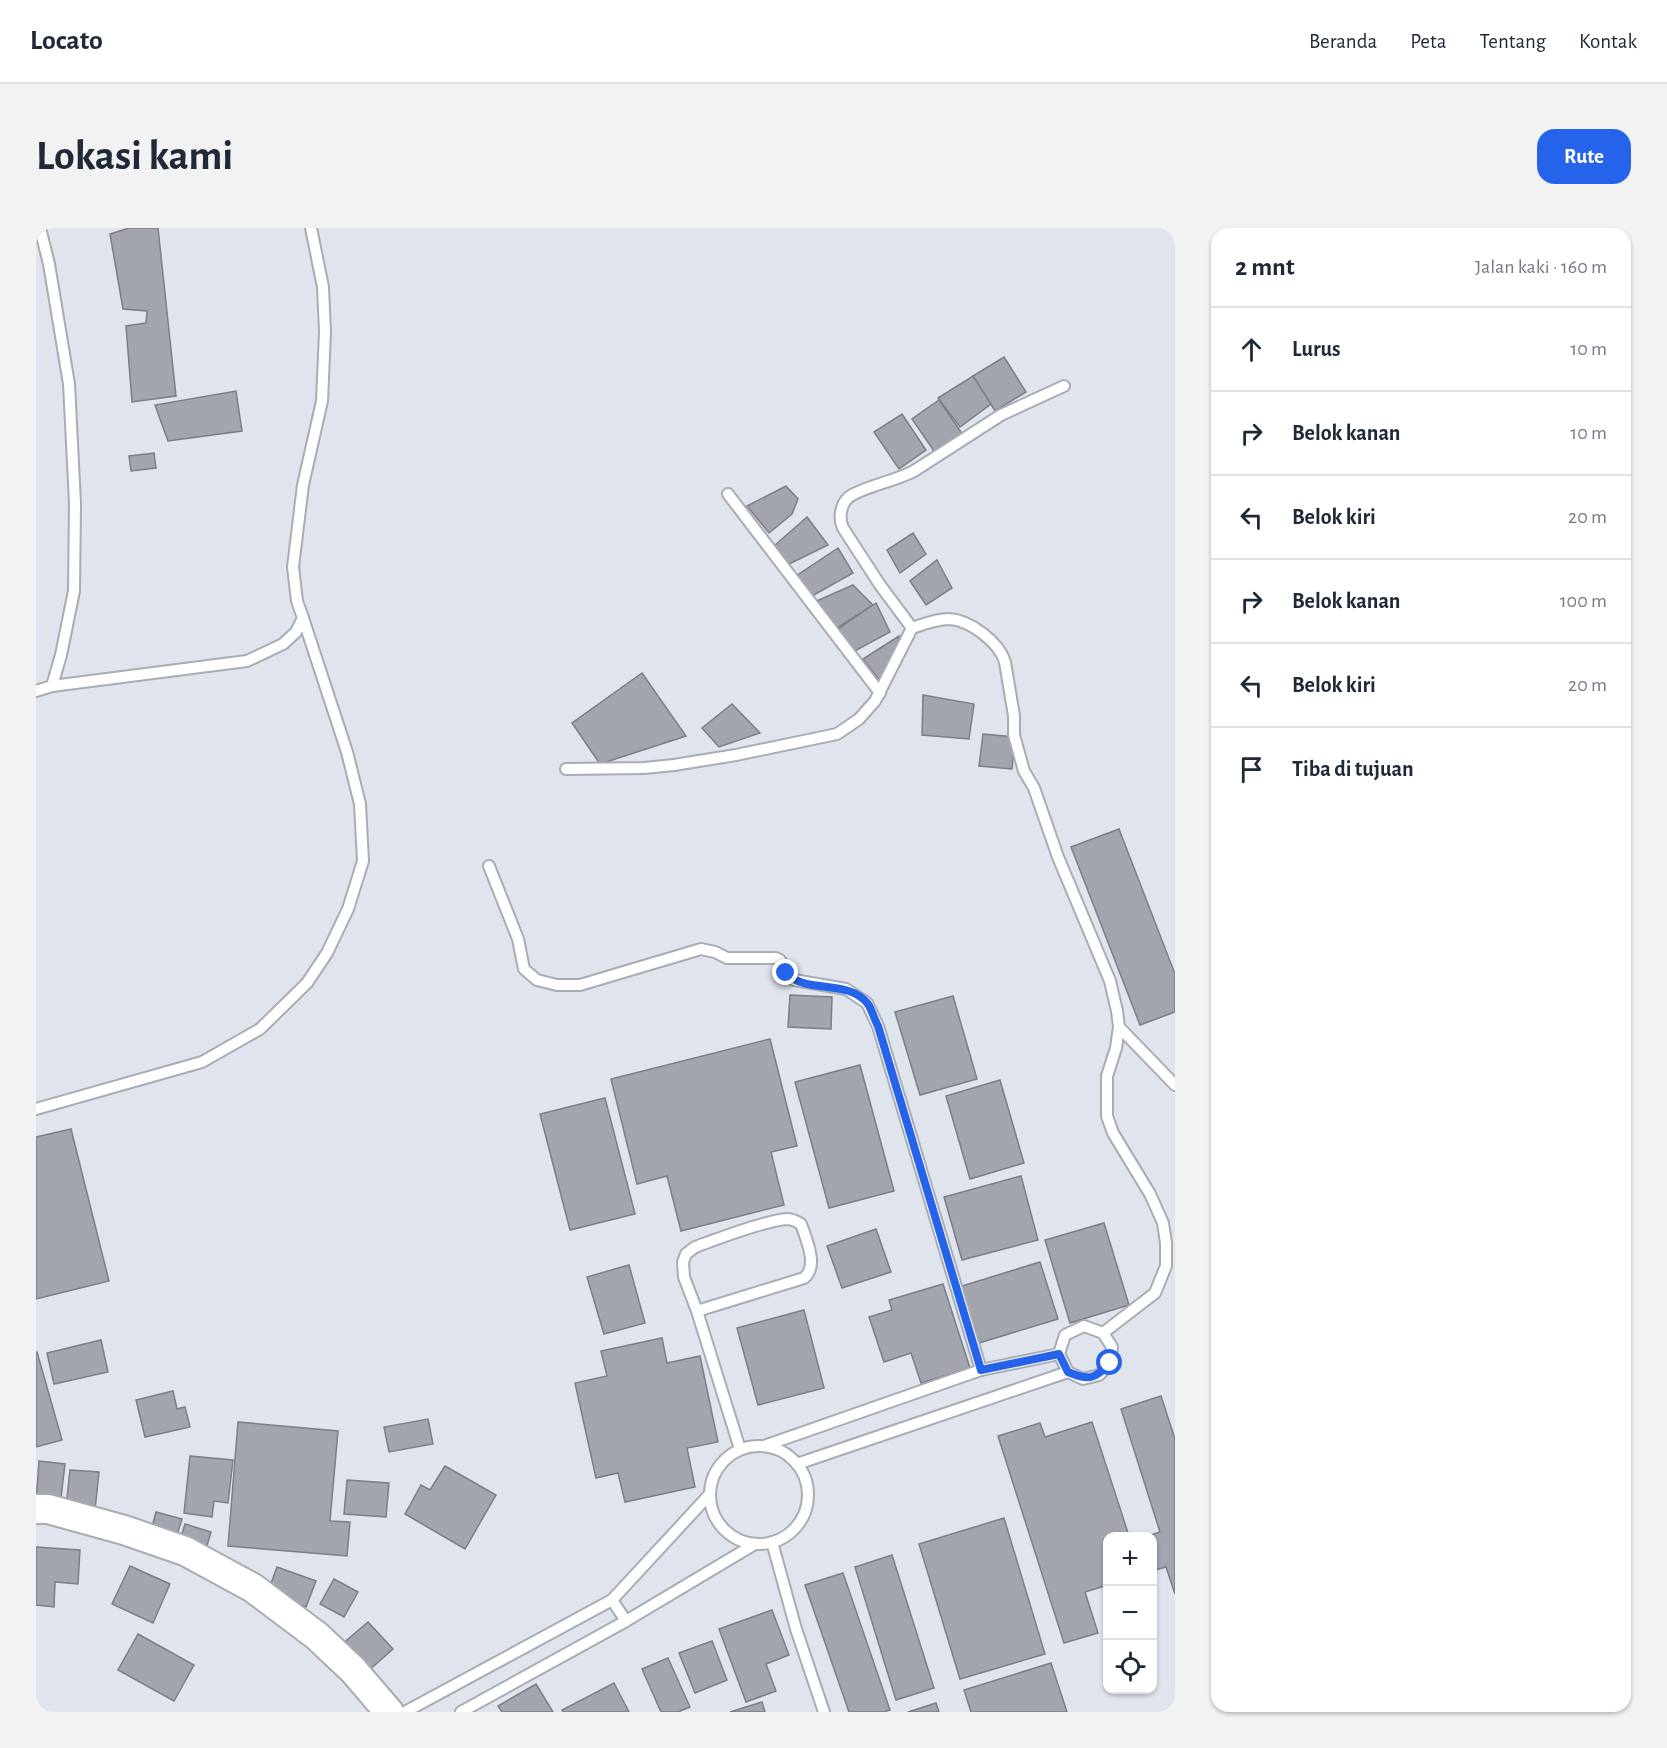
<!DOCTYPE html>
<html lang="id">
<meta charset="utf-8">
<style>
body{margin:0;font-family:"Alegreya Sans",sans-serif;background:#f2f2f3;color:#1f2937}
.controls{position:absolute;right:18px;bottom:18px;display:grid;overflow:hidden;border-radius:12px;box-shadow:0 2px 4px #0004}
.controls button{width:54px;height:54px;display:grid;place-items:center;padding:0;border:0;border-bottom:2px solid #e0e1e3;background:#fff;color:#1f2937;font:30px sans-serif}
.stop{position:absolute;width:18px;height:18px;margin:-14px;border:4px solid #2563eb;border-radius:50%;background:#fff}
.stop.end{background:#2563eb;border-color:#fff;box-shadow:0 2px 6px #0008}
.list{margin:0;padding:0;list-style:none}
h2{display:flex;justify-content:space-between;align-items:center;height:78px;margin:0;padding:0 24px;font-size:26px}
h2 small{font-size:20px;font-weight:400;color:#747a83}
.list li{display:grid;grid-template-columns:39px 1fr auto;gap:18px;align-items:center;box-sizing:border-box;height:84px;padding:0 24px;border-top:2px solid #e0e1e3}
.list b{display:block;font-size:22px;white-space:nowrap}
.list em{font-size:20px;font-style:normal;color:#747a83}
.icon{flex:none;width:33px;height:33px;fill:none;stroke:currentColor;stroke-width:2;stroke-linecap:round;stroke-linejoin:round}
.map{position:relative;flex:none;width:1139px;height:1484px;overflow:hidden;border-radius:18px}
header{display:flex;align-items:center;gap:36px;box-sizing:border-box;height:84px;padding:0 30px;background:#fff;border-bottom:2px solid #e0e1e3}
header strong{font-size:28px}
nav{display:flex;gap:33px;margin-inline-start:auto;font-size:21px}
.intro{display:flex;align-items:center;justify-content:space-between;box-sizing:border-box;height:144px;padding:0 36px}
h1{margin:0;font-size:42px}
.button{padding:15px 27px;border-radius:18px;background:#2563eb;color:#fff;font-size:21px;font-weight:700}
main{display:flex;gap:36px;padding:0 36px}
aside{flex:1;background:#fff;border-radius:18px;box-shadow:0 2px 4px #0004}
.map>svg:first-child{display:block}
.building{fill:#a2a5ae;stroke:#7b7e86;stroke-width:1.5}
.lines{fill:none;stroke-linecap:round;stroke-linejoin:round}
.lane-casing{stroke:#a9acb5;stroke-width:14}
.secondary-casing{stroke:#a9acb5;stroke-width:32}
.lane{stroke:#fff;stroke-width:10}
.secondary{stroke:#fff;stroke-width:28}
.route{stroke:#2563eb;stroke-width:8}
</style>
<header>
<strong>Locato</strong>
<nav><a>Beranda</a><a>Peta</a><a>Tentang</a><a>Kontak</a></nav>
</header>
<div class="intro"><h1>Lokasi kami</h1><a class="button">Rute</a></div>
<main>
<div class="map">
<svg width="1139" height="1484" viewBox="0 0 1139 1484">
<rect width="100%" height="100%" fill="#e0e4ed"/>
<g class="building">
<polygon points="93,0 122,0 140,168 96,174 90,98 110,95 111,83 87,81 74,6"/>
<polygon points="968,129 990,164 959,183 937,148"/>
<polygon points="937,148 955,176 924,199 902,170"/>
<polygon points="200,163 206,203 132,213 119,177"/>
<polygon points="903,172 927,207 900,226 876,191"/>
<polygon points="866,186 890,222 863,241 838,204"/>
<polygon points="118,225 120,240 95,243 93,228"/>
<polygon points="750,258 762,271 756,286 733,305 711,278"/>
<polygon points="771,289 792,317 753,336 738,318"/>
<polygon points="877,305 890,326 864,345 851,322"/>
<polygon points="802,320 817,345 776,368 760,348"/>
<polygon points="901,332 916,360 890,377 874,353"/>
<polygon points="817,357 837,377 798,402 776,375"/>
<polygon points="840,375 854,404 815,425 802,401"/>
<polygon points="863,408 861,429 844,453 827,431"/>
<polygon points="606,445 650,508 564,536 536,495"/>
<polygon points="887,467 938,476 933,511 886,507"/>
<polygon points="696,476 724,505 683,519 666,500"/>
<polygon points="947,506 979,509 976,541 943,538"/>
<polygon points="1083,601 1139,746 1139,784 1104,797 1035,619"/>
<polygon points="754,767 796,769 795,801 752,799"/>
<polygon points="917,768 941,851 884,867 859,784"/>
<polygon points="734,811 761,918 735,924 748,977 645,1003 631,948 601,956 575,851"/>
<polygon points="824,837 858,963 793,980 759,854"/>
<polygon points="964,852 988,935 934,951 910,868"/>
<polygon points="569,870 599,986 534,1002 504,886"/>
<polygon points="35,901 73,1053 0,1071 0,909"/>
<polygon points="985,948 1002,1012 926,1032 908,969"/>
<polygon points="1068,995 1093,1077 1034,1095 1009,1012"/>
<polygon points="840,1001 855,1044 806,1060 791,1018"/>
<polygon points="1004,1034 1022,1091 943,1115 926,1058"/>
<polygon points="593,1037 609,1095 568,1106 551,1049"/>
<polygon points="907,1056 934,1140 885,1155 875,1125 848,1134 833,1089 856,1082 853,1072"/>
<polygon points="768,1082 788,1160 722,1177 701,1100"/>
<polygon points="626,1110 631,1135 664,1128 682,1214 651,1220 659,1259 589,1274 582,1245 560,1250 539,1155 571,1148 565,1123"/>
<polygon points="65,1112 72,1144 18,1156 11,1125"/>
<polygon points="1,1124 26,1212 0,1219 0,1125"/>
<polygon points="137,1163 141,1181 149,1179 154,1199 109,1209 100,1172"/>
<polygon points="1125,1168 1139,1211 1139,1366 1130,1339 1116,1343 1116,1308 1112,1308 1124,1304 1085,1181"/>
<polygon points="392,1191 397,1216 353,1224 348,1199"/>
<polygon points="202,1194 302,1203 294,1293 314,1294 311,1328 192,1318"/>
<polygon points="1056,1194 1093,1308 1072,1308 1072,1357 1049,1364 1062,1405 1028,1415 962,1208 1004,1195 1009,1209"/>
<polygon points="154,1228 197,1232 192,1275 178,1273 176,1289 148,1285"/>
<polygon points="3,1233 29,1236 24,1278 0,1275"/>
<polygon points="409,1238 460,1267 429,1321 369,1286 385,1257 394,1262"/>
<polygon points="34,1242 63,1244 59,1282 30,1280"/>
<polygon points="311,1252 353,1255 350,1289 308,1286"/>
<polygon points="120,1284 146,1291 139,1313 114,1306"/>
<polygon points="968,1290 1009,1426 924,1451 883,1316"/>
<polygon points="149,1296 175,1304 169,1324 143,1316"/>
<polygon points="0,1319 44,1322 42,1356 19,1354 18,1379 0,1377"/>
<polygon points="856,1327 898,1460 860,1472 819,1339"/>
<polygon points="94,1338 134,1356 117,1395 76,1376"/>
<polygon points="241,1339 280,1353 270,1379 231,1366"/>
<polygon points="807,1345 854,1482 848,1484 813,1484 769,1357"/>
<polygon points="298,1351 322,1364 308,1389 284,1376"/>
<polygon points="736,1382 753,1427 730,1436 740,1463 710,1474 683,1401"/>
<polygon points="332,1394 357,1421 330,1445 305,1417"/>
<polygon points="102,1406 158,1437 138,1473 82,1442"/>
<polygon points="676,1413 691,1452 659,1465 643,1425"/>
<polygon points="632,1430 654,1479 642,1484 625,1484 606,1441"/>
<polygon points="1015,1435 1031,1484 935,1484 928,1462"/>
<polygon points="578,1455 593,1484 527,1484 526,1482"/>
<polygon points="500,1456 517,1484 466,1484 462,1478"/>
<polygon points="726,1474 729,1484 694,1484"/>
<polygon points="900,1475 903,1484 872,1484"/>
</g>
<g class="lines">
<defs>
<g id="lane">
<polyline points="4,0 13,36 33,156 39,275 38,363 25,427 16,458"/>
<polyline points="692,266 844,465"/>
<path d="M876 400 844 357 807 300C802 289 805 273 816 267 834 257 859 253 878 243L965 187 1028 158"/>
<polyline points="0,463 16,458 211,433 247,416 260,404 267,390 261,373 257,339 267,257 286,173 289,104 287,59 275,0"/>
<path d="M530 541 608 540 638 537 700 527 801 506 823 491 839 473 876 400C888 396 900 391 913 391 934 392 963 414 969 434L978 488V507L988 543 998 560 1022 629 1074 753 1081 783 1083 799 1080 820 1071 848V888L1077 905 1114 966 1127 995 1130 1015V1038L1119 1065 1067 1105"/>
<polyline points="453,638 482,711 488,741 501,752 521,757 544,757 665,721 679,724 691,730 740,730 744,732 750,745 758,752 810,761 831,775 842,798 945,1142"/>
<polyline points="1083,799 1139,857"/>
<polyline points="0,881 166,834 224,801 271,755 291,725 312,681 327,633 324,576 311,524 267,390"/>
<path d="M661 1083 768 1050C783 1038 770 1011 765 996 760 993 757 991 751 991 730 992 681 1011 659 1019L650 1026 647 1034 648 1049 661 1083 704 1221"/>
<polygon points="1048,1098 1067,1105 1076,1119 1074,1135 1063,1147 1047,1151 1032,1144 1023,1126 1029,1107"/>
<polyline points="728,1218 945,1142 1023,1126"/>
<circle cx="723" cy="1267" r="49"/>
<polyline points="761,1236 1032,1144"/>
<polyline points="736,1314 760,1401 788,1484"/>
<polyline points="576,1372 590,1393"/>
<polyline points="369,1484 576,1372 673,1267"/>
<polyline points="425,1484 590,1393 719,1316"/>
</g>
<polyline id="secondary" points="0,1281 12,1281 88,1302 149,1323 217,1360 281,1408 317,1442 353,1484"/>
</defs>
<use href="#lane" class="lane-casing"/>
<use href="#secondary" class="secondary-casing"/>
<use href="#lane" class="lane"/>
<use href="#secondary" class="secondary"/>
</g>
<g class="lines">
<path class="route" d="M750 745C771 767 812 750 832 776 836 782 838 791 842 798L945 1142 1023 1126 1032 1144C1053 1153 1059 1151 1074 1135"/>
</g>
</svg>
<div class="controls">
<button>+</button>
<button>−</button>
<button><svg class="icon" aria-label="locate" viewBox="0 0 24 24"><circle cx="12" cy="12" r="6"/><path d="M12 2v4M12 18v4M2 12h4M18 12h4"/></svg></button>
</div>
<div class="stop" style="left:1074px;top:1135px"></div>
<div class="stop end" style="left:750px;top:745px"></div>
</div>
<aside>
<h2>2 mnt<small>Jalan kaki · 160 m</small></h2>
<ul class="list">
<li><svg class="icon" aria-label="ahead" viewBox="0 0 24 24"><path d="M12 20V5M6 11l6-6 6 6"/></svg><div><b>Lurus</b></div><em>10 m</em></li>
<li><svg class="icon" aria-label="right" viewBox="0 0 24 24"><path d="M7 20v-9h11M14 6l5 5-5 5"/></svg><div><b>Belok kanan</b></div><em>10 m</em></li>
<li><svg class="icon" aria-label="left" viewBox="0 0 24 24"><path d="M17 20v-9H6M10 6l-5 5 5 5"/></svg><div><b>Belok kiri</b></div><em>20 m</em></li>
<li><svg class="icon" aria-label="right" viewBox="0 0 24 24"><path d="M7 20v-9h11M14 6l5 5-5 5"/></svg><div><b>Belok kanan</b></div><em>100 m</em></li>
<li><svg class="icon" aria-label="left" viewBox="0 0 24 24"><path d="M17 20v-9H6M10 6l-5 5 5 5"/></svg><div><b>Belok kiri</b></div><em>20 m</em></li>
<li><svg class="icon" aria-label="arrive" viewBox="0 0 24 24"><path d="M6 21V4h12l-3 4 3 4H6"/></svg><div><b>Tiba di tujuan</b></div></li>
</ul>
</aside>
</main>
